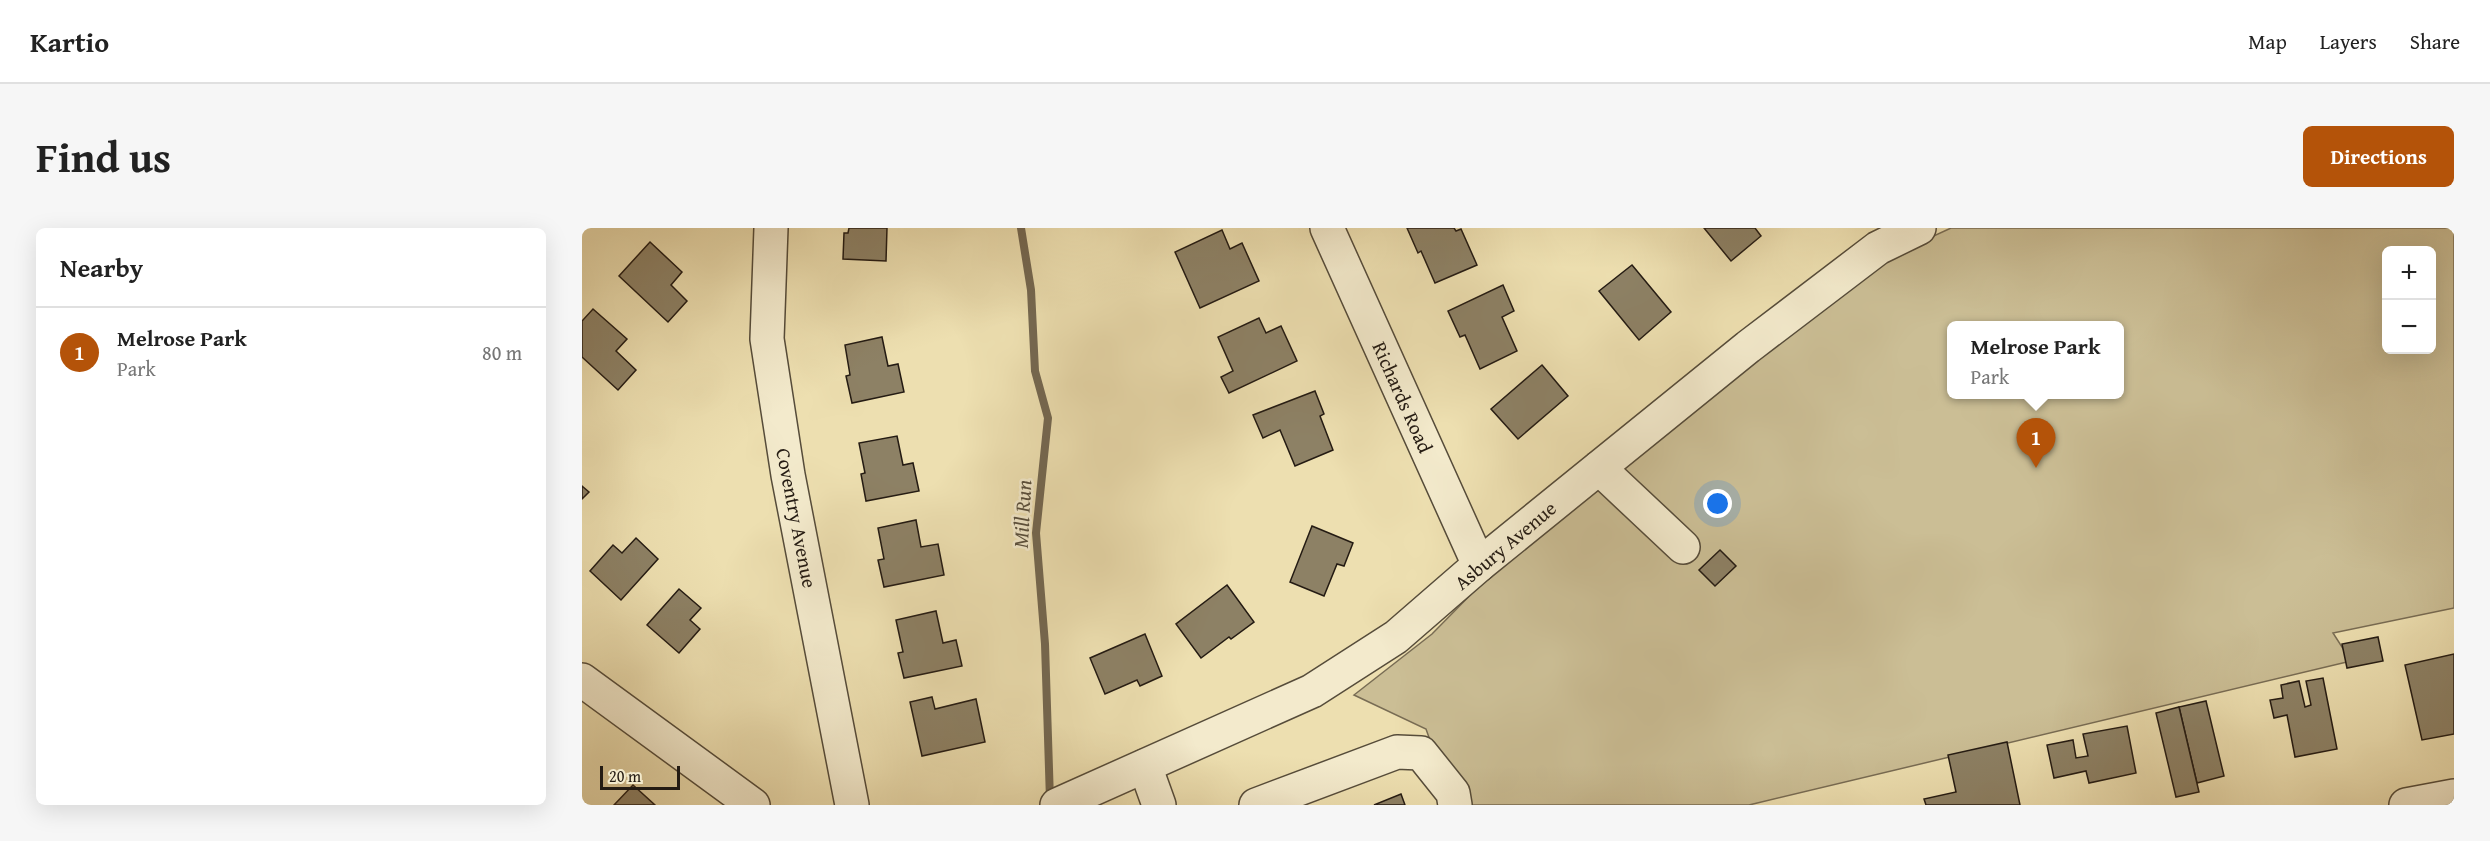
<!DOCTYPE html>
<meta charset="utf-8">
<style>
body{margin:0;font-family:"Gentium Book Plus",serif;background:#f6f6f6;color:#222}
.controls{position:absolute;right:18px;top:18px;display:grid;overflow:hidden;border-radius:9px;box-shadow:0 6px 24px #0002}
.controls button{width:54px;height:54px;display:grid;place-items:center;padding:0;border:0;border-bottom:2px solid #e0e0e0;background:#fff;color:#222;font:30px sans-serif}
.scale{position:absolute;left:18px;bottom:15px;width:80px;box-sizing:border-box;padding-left:6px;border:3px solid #241b13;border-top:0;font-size:16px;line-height:21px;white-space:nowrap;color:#241b13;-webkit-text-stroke:4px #f3eacc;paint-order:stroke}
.you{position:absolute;left:1136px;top:276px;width:21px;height:21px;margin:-15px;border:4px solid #fff;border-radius:50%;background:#1a73e8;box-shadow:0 0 0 9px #1a73e833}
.badge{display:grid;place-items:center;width:39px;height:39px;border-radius:50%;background:#b45309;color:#fff;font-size:20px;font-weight:700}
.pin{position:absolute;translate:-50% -50px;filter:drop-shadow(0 2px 3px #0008)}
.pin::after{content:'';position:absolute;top:32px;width:21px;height:18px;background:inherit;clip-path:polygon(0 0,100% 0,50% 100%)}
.popup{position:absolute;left:1365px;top:93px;width:177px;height:78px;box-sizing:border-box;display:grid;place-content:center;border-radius:9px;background:#fff;filter:drop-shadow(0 2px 4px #0005);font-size:20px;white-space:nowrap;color:#767676}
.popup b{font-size:22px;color:#222}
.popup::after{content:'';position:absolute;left:50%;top:100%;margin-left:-12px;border:12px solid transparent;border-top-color:#fff}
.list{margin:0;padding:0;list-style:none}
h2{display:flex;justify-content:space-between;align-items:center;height:78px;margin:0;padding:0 24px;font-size:26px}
h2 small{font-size:20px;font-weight:400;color:#767676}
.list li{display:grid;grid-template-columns:39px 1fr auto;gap:18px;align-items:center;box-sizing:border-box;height:90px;padding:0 24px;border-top:2px solid #e0e0e0}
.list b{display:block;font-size:22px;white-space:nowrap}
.list p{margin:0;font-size:20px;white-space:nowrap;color:#767676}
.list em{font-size:20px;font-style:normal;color:#767676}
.map{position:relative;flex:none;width:1872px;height:577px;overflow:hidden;border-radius:9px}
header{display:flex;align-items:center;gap:36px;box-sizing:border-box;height:84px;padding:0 30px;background:#fff;border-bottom:2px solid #e0e0e0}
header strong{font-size:28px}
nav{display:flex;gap:33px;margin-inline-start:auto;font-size:21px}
.intro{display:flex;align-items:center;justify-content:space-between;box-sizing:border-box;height:144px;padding:0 36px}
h1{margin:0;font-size:42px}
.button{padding:15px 27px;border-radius:9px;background:#b45309;color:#fff;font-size:21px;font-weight:700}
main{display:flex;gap:36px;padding:0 36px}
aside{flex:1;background:#fff;border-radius:9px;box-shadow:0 6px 24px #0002}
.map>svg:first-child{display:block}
.green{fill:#cbbe95;stroke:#786c54;stroke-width:1.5;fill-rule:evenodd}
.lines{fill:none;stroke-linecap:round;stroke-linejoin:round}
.stream{stroke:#746851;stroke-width:8}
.building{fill:#8d8165;stroke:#241b13;stroke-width:1.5}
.minor-casing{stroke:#564c3a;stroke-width:36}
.minor{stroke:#f3eacc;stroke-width:33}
.labels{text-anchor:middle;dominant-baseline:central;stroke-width:5;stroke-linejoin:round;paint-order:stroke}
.street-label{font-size:20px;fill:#241b13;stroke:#f3eacc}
.water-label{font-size:21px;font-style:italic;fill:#594f3d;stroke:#f3eacc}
</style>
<header>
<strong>Kartio</strong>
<nav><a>Map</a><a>Layers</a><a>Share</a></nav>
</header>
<div class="intro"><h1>Find us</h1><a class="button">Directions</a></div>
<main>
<aside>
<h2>Nearby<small></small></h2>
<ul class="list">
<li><span class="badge">1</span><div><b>Melrose Park</b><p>Park</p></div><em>80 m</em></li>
</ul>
</aside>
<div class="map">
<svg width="1872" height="577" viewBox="0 0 1872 577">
<rect width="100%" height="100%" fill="#eddfb0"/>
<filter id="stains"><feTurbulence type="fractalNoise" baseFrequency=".00333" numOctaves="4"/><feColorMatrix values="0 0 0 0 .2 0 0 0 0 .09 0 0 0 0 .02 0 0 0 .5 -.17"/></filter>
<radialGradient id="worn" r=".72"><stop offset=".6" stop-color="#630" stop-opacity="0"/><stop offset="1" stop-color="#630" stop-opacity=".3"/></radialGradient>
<path class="green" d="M1369 0H1872V380L1751 405 1769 433 1167 577H871L844 501 772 467 850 406 908 347 1166 134 1306 29ZM1804 22H1850V122H1804ZM1370 98H1538V166H1370Z"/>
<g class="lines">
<polyline class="stream" points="439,0 449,62 453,143 466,190 454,305 463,416 468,572"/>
</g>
<g class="building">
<polygon points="267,0 305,0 304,33 261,31 262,5 266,5"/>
<polygon points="825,0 872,0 874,3 879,1 895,37 853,55 839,23 836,25"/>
<polygon points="1122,0 1173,0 1179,8 1149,33"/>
<polygon points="640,2 648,21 660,15 677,53 618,80 593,24"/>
<polygon points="68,14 100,44 89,57 105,73 86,94 37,48"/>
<polygon points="1050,37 1089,84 1057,112 1017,63"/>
<polygon points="921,57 932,83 920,89 935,123 898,141 883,107 878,109 866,83"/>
<polygon points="11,81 45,111 34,123 54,142 36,162 0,129 0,93"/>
<polygon points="677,90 684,105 699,98 715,133 647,165 639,149 651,143 636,109"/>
<polygon points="300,109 306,138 316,136 322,164 270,175 264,148 268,147 263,117"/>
<polygon points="960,137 986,168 936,211 909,181"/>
<polygon points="733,163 742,186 738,188 751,222 713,238 698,202 681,210 671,187"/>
<polygon points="315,208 321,237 331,235 337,263 284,273 279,246 283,245 277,215"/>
<polygon points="0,258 7,264 0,271"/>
<polygon points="334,292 339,319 356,316 362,347 302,359 296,332 302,331 296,300"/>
<polygon points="730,298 771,315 762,338 755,336 742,368 708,354"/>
<polygon points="54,310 76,331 39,372 8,343 31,317 40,325"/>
<polygon points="1138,322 1154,338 1133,358 1117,342"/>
<polygon points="645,357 672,394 649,411 647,409 619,430 594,396"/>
<polygon points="97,361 119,380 108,392 118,401 97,425 65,397"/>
<polygon points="354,383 361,415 374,412 380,438 322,450 316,425 321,424 314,392"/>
<polygon points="563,406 580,448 558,458 555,452 523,466 508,430"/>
<polygon points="1796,409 1801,433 1765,440 1760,416"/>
<polygon points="1872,426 1872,506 1840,512 1823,437"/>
<polygon points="1741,450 1755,521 1713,529 1705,487 1692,490 1688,472 1701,470 1699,457 1717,453 1723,479 1729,477 1724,453"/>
<polygon points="350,469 353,481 394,471 403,514 340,528 328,474"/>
<polygon points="1624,473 1642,548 1615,555 1597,479"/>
<polygon points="1597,479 1617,564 1594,569 1574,485"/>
<polygon points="1545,498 1554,545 1507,555 1504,543 1472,550 1465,517 1491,512 1494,530 1506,528 1501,506"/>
<polygon points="1425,514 1438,577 1344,577 1342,571 1374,564 1366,527"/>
<polygon points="51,557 73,577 32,577"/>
<polygon points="819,566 823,577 792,577"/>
</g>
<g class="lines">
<defs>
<g id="minor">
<polyline points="189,0 185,111 206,247 270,577"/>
<polyline points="745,0 897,337"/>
<polyline points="1017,240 1101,319"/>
<polyline points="0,452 171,577"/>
<polyline points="563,538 577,577"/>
<polyline points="475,577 730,463 814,409 897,337 1166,119 1296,20 1337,0"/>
<polyline points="674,577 815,524 839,525 871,565 873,577"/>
<polyline points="1824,577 1872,568"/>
</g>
</defs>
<use href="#minor" class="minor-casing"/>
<use href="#minor" class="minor"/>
</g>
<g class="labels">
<g class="street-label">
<text transform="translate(821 169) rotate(66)">Richards Road</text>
<text transform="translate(215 290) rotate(79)">Coventry Avenue</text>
<text transform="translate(923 317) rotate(-40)">Asbury Avenue</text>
</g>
<g class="water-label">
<text transform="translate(440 286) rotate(-87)">Mill Run</text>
</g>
</g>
<rect width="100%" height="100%" filter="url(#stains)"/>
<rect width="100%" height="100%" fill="url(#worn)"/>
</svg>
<div class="controls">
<button>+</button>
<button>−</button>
</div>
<div class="scale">20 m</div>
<div class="you"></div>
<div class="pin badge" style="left:1454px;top:240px">1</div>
<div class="popup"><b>Melrose Park</b>Park</div>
</div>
</main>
